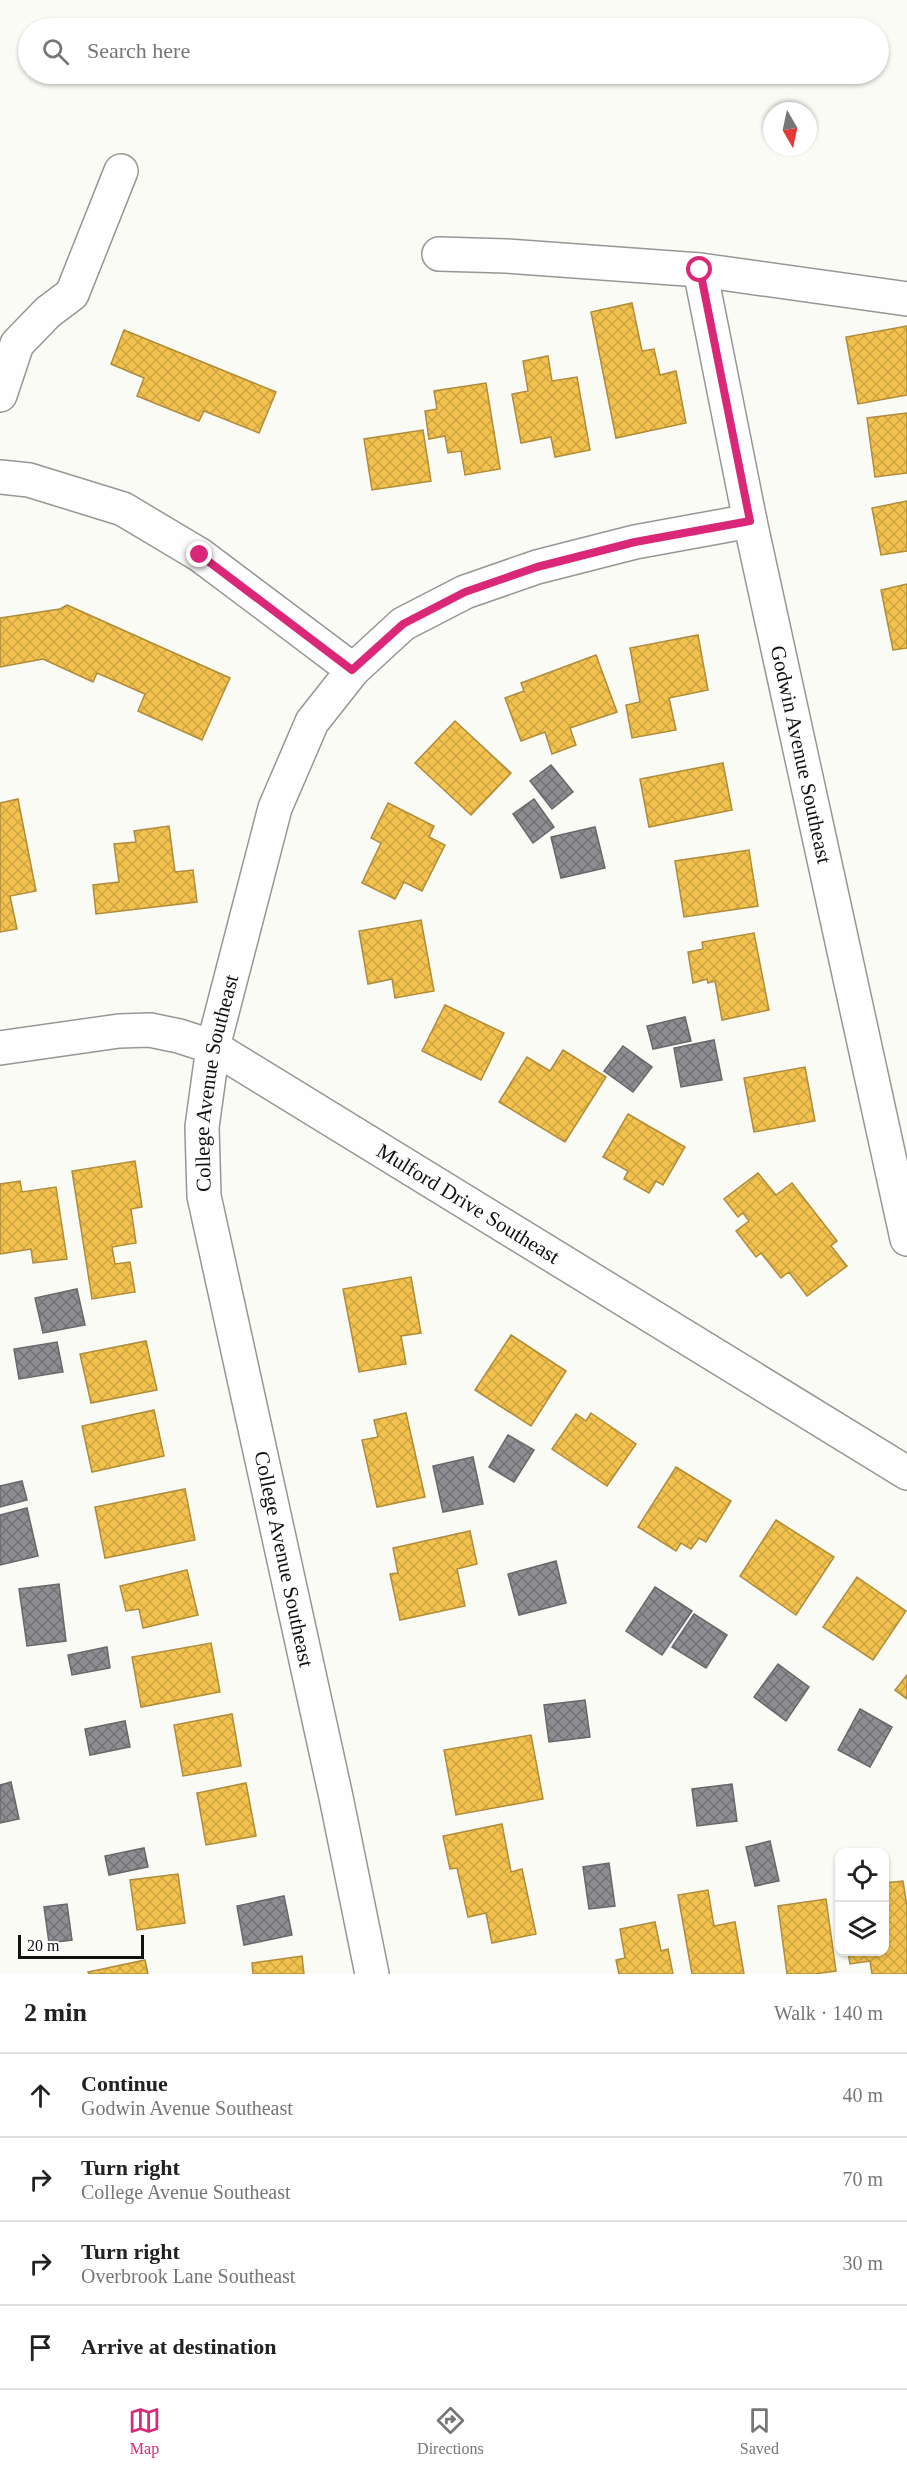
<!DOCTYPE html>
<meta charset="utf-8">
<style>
body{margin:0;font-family:Georgia,serif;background:#f6f6f6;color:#222}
.controls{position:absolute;right:18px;bottom:18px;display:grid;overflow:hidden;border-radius:12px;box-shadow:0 2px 4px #0004}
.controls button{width:54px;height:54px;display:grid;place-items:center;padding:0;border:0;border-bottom:2px solid #e0e0e0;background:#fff;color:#222;font:30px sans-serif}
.compass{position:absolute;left:763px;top:102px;width:54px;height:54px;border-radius:50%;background:#fff;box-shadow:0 2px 4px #0004;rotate:171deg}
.scale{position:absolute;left:18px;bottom:15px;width:126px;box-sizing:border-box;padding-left:6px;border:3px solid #101010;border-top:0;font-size:16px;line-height:21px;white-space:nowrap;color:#101010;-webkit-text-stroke:4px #fff;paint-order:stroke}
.stop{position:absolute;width:18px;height:18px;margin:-14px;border:4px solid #db2777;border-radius:50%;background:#fff}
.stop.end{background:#db2777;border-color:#fff;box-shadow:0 2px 6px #0008}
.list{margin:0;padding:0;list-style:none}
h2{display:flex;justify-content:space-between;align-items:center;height:78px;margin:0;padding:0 24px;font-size:26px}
h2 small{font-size:20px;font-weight:400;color:#767676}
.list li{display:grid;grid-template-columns:39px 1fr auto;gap:18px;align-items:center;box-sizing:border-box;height:84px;padding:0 24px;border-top:2px solid #e0e0e0}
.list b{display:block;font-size:22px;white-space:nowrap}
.list p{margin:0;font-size:20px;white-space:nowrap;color:#767676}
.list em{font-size:20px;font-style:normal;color:#767676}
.icon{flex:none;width:33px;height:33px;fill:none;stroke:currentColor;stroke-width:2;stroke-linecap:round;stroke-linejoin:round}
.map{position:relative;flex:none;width:907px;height:1974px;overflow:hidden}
.search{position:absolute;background:#fff;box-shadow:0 2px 4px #0004;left:18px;right:18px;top:18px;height:66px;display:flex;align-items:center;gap:15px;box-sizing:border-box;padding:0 21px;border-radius:33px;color:#767676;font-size:22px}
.sheet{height:414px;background:#fff}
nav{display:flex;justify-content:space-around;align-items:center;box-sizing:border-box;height:84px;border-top:2px solid #e0e0e0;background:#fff;font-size:16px;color:#767676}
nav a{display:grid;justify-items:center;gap:3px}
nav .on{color:#db2777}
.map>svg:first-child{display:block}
.homes{fill:url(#homes-cross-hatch);stroke:#ae8c3b;stroke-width:1.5}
.industry{fill:url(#industry-cross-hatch);stroke:#68686b;stroke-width:1.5}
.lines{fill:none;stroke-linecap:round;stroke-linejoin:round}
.minor-casing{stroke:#969694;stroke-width:36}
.minor{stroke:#fefefe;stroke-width:33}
.route{stroke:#db2777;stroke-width:8}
.labels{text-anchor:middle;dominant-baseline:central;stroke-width:6;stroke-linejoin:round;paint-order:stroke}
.street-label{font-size:21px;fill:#101010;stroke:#fff}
</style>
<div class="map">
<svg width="907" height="1974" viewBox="0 0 907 1974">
<defs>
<pattern id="homes-cross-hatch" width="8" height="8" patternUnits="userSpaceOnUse" patternTransform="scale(1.5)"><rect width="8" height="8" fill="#f2c14e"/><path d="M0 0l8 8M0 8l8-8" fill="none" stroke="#cea543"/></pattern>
<pattern id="industry-cross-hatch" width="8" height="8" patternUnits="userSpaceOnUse" patternTransform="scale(1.5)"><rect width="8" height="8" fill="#8d8d92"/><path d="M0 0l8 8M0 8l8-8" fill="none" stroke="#727276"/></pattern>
</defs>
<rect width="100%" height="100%" fill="#fbfbf6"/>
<g class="homes">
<polygon points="632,303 642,351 654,349 660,375 676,371 686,423 616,438 591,312"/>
<polygon points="907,326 907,395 858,404 846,337"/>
<polygon points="124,330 276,392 259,433 204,411 199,421 137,396 144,378 111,364"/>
<polygon points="548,356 552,381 577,377 590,450 555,457 551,437 521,443 512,394 528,391 523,361"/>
<polygon points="486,383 500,469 465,475 461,451 448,453 445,436 429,439 425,411 437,409 434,391"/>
<polygon points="907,413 907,473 875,477 867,418"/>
<polygon points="423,430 431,481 372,490 364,439"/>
<polygon points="907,501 907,551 881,555 872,508"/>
<polygon points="907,584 907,648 893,650 881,590"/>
<polygon points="67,605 230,678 202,740 138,711 145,694 97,673 93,682 43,659 0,667 0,618 60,609"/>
<polygon points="698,635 708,690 669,698 676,730 632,738 626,705 640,702 630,648"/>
<polygon points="596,655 617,712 570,728 576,745 552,754 545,732 521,741 505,698 524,691 521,683"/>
<polygon points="455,721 511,773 471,815 415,763"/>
<polygon points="723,763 732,810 649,827 640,779"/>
<polygon points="18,799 36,891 10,896 17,929 0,932 0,803"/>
<polygon points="388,803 434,826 429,837 445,845 422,891 404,882 395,899 362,883 381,843 371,838"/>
<polygon points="169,826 175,872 193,870 197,902 96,914 93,885 119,882 114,844 136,842 134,831"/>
<polygon points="749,850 758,906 684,917 675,861"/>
<polygon points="421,920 434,991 395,998 392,979 368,984 359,931"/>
<polygon points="754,933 769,1010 722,1020 715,981 708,983 707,979 693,983 688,952 703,949 702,942"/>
<polygon points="445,1005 504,1033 481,1080 422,1051"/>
<polygon points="563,1050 606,1077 565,1142 499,1102 527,1057 550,1071"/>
<polygon points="805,1067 815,1121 754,1132 744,1078"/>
<polygon points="628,1114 685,1147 663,1185 656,1181 649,1193 624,1179 628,1171 603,1157"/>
<polygon points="135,1161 142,1207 131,1209 136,1243 112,1247 115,1264 130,1262 135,1292 92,1299 72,1171"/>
<polygon points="758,1173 776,1195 792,1183 837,1241 831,1246 847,1266 807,1296 789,1272 781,1278 761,1253 756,1257 736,1231 749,1221 743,1213 738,1217 724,1199"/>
<polygon points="20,1181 22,1192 56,1187 67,1259 33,1263 31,1249 0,1254 0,1184"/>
<polygon points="411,1277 421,1333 401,1336 406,1364 359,1372 343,1289"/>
<polygon points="511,1335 566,1371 531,1426 475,1390"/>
<polygon points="146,1341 157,1390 91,1403 80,1354"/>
<polygon points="154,1410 164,1456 92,1472 82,1426"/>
<polygon points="406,1413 425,1497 377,1507 362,1440 378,1437 374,1420"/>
<polygon points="591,1413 636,1444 607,1486 552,1449 576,1414 586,1421"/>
<polygon points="676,1467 731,1501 706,1542 699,1538 691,1549 681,1543 676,1551 638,1527"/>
<polygon points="185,1489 195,1540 105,1558 95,1507"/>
<polygon points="776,1520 834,1557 796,1615 740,1576"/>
<polygon points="470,1531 477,1564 457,1569 465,1606 400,1620 390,1574 398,1573 393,1548"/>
<polygon points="187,1570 198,1615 143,1628 139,1609 126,1611 120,1586"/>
<polygon points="857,1577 906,1611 873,1660 823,1627"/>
<polygon points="211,1643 220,1692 141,1707 132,1657"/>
<polygon points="907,1675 907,1699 895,1690"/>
<polygon points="232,1714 241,1766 183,1776 174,1725"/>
<polygon points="531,1735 543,1799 456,1815 444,1750"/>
<polygon points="246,1783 256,1836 206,1845 197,1793"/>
<polygon points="502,1824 511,1872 522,1869 536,1934 492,1943 486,1913 468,1917 457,1868 450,1869 443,1836"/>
<polygon points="178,1874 185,1923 137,1930 130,1880"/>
<polygon points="903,1881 907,1906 907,1974 872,1974 870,1961 850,1964 848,1952 884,1952 884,1883"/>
<polygon points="708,1890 714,1926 735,1922 744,1974 692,1974 678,1895"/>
<polygon points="826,1899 836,1971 814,1974 787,1974 778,1906"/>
<polygon points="655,1922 661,1951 668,1949 673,1974 619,1974 616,1960 625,1958 620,1929"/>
<polygon points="302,1956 304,1974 253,1974 252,1963"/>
<polygon points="145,1960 148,1974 89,1974 88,1972"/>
</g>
<g class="industry">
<polygon points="551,765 573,792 552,809 530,781"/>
<polygon points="534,799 554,827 533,843 513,814"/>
<polygon points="595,827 605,868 561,878 551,837"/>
<polygon points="685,1017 691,1041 653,1049 647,1026"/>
<polygon points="714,1040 722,1080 681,1087 674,1048"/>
<polygon points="623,1046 652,1067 633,1092 604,1071"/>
<polygon points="77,1289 85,1325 43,1333 35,1298"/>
<polygon points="57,1342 63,1372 19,1379 14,1349"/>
<polygon points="508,1435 534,1450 514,1482 489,1467"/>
<polygon points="473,1457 483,1504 443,1512 433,1466"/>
<polygon points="22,1481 27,1500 0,1507 0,1486"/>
<polygon points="27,1508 38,1556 0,1565 0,1515"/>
<polygon points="556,1561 566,1603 519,1615 508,1574"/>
<polygon points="59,1584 66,1641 27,1646 19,1589"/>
<polygon points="655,1587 692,1611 662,1655 626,1631"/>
<polygon points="694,1614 727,1635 706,1668 672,1647"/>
<polygon points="107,1647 110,1668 72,1675 68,1655"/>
<polygon points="778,1664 809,1687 786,1721 754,1697"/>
<polygon points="585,1700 590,1737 549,1742 544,1705"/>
<polygon points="860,1709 892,1727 870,1767 838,1750"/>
<polygon points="125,1721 130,1747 90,1755 85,1729"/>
<polygon points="11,1782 19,1819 0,1823 0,1785"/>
<polygon points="732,1784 737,1821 697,1826 692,1789"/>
<polygon points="770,1841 779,1881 755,1886 746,1847"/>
<polygon points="144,1848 148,1867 109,1875 105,1856"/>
<polygon points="609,1863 615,1906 589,1909 583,1867"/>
<polygon points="284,1896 292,1935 244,1945 237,1906"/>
<polygon points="67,1904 72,1940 49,1943 44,1907"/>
</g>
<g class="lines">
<defs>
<g id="minor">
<polyline points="439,254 506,256 700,270 907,299"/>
<path id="s1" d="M700 270 750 521 907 1239"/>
<polyline points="0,395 17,344 48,312 72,294 121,171"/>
<polyline points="0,477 29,480 123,509 200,555 353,670"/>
<path id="s2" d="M0 1048 119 1031 150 1030 179 1036 213 1047 907 1473"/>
<path id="s3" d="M372 1974 336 1797 204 1196 202 1127 213 1047 275 808 312 722 353 670 403 624 465 592 537 567 635 542 750 521"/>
</g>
</defs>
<use href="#minor" class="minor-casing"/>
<use href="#minor" class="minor"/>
</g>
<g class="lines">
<polyline class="route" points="200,555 352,670 403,624 465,592 537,567 635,542 750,521 700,270"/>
</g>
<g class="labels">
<g class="street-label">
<text stroke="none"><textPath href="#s1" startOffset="495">Godwin Avenue Southeast</textPath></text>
<text stroke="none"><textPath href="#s3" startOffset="910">College Avenue Southeast</textPath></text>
<text stroke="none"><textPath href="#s2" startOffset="516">Mulford Drive Southeast</textPath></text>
<text transform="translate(284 1559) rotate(78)">College Avenue Southeast</text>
</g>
</g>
</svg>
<div class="controls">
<button><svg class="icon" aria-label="locate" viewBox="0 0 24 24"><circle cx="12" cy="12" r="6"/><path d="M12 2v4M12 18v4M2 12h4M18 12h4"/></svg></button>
<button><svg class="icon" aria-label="layers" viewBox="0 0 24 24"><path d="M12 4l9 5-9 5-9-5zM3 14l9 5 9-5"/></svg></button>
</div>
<svg class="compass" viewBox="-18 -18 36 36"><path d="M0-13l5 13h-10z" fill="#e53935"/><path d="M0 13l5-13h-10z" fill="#767676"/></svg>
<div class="scale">20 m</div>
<div class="stop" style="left:700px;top:270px"></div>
<div class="stop end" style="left:200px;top:555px"></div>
<div class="search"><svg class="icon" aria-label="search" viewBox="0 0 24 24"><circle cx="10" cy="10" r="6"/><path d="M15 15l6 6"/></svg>Search here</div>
</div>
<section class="sheet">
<h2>2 min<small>Walk · 140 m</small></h2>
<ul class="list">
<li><svg class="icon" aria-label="ahead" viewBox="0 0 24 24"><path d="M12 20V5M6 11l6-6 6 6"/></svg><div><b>Continue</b><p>Godwin Avenue Southeast</p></div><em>40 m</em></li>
<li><svg class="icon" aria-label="right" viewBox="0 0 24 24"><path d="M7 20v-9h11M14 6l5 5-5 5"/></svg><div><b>Turn right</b><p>College Avenue Southeast</p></div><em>70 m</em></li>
<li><svg class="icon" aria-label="right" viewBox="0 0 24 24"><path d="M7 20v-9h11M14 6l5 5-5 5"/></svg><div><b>Turn right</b><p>Overbrook Lane Southeast</p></div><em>30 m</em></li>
<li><svg class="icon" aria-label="arrive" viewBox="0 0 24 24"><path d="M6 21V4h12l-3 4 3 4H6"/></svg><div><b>Arrive at destination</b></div></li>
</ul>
</section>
<nav>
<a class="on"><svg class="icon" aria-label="map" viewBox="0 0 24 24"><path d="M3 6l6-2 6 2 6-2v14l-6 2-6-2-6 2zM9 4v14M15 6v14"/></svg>Map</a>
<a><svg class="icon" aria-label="directions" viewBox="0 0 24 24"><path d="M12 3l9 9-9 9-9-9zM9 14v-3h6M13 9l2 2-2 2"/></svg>Directions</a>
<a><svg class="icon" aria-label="saved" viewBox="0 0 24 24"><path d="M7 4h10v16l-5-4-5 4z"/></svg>Saved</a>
</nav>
